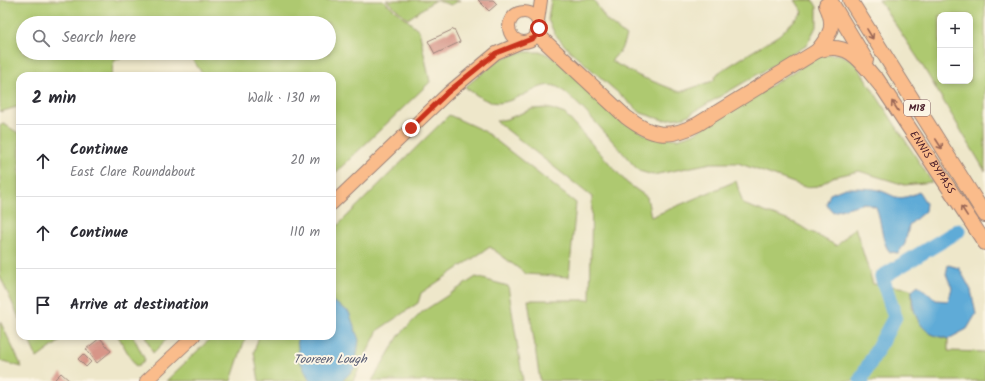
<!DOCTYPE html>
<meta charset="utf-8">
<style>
body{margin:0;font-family:Kalam,sans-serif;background:#f7f7f7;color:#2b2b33}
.controls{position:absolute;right:12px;top:12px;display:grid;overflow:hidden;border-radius:8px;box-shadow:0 2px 6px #0003}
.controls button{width:36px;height:36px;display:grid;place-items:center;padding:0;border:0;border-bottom:1px solid #e1e1e2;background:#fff;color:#2b2b33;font:20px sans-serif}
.stop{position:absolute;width:12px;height:12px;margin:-9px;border:3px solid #c8321e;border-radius:50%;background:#fff}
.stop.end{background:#c8321e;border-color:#fff;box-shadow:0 1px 4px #0008}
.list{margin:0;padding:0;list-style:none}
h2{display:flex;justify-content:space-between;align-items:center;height:52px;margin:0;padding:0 16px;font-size:17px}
h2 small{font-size:13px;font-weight:400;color:#7c7c81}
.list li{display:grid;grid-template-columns:26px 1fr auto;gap:12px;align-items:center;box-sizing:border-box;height:72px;padding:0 16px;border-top:1px solid #e1e1e2}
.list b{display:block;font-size:15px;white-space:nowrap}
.list p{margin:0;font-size:13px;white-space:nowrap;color:#7c7c81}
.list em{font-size:13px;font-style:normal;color:#7c7c81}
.icon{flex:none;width:22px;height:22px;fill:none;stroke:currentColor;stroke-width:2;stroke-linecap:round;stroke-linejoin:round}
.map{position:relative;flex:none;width:985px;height:381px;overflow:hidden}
.search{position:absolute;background:#fff;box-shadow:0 2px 6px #0003;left:16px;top:16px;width:320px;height:44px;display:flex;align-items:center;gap:10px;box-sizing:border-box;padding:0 14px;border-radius:22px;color:#7c7c81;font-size:15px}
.panel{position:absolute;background:#fff;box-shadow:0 2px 6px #0003;left:16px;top:72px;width:320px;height:268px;border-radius:12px}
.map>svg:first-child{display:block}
.green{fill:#aec96f;stroke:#7c744d;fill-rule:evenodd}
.water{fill:#5eabd7;stroke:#546581}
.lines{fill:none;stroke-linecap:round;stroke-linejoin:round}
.river{stroke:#5eabd7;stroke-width:15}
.building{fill:#d79588}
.major-casing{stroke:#9c837a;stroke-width:14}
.highway-casing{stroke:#9c837a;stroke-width:16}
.major{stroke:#fabc8b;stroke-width:12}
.highway{stroke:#fabc8b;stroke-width:14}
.oneway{stroke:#996656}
.route{stroke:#c8321e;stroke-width:5}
.labels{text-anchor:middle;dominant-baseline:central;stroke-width:4;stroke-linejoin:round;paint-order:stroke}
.shield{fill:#fcf5e5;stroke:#7f5f63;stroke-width:1}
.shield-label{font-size:10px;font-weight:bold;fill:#4a1f2b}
.street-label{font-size:11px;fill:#4a1f2b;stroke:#fcf5e5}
.water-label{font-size:12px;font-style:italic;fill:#525770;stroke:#fcf5e5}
</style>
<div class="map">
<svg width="985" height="381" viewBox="0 0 985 381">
<rect width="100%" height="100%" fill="#fcf5e5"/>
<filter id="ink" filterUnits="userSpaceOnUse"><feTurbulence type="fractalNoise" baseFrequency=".025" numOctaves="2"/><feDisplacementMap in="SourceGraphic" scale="8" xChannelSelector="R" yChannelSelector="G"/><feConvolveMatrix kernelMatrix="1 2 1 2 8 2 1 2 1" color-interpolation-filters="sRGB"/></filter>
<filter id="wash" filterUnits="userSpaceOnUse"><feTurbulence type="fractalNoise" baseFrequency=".012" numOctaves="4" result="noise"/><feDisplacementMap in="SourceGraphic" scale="16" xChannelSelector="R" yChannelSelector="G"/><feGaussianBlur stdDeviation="0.9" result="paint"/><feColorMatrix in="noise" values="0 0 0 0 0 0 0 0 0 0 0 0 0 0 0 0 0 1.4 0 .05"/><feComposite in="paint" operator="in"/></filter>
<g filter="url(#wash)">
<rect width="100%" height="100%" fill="#eee7ca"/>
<g class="green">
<polygon points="0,0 383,0 419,30 430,82 332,176 332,76 204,76 188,53 329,53 329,23 23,23 23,53 132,53 114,61 111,76 20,76 20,106 0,112"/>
<polygon points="386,0 460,0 451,5 435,0 408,19"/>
<polygon points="551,0 594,0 606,20 626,36 621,50 611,61 639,76 680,92 713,81 718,73 779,35 803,12 795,0 813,0 817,7 817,25 806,46 685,117 663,120 641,113 567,48 555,34 548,20"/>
<path d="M879 0H985V171L919 60ZM940 15H970V81H940Z"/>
<path d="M522 52H542L556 59 644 134 677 139 693 134 820 55 839 54 854 61 932 182 905 185 859 171 833 177 818 186 805 187 738 163H711L653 175 639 171C625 156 570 90 555 86 548 84 540 87 534 90 501 105 496 110 465 87L500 59Z"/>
<polygon points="548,108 565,114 627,183 647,197 651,217 736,181 743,204 795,223 837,246 855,227 873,284 907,288 912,290 912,307 931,334 948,339 948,351 985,352 985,381 540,381 528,300 590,300 592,197 496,121 507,119 532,109"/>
<polygon points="449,115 484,131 576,203 569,277 526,274 490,247 421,293 418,303 378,330 353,381 259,381 254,352 259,336 332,336 332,231"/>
<polygon points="4,124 20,134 20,320 0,276 0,125"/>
<polygon points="476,277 508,286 523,381 372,381 400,334 422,312"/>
<polygon points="0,321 22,367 0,361"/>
<polygon points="27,336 67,336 37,358"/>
<polygon points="118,336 133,336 145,360 136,367"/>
<polygon points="145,336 170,336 153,353"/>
<polygon points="213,336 246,336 231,381 166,381"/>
</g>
<g class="water">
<path d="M845 188C855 188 865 188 874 189 897 194 893 204 919 192L926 203 925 211 909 225 905 244 898 253 890 252C881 243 882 221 876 207L864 203 833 212 826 204 830 194Z"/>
<path d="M948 265 959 268 971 290 976 314 967 329 948 339C943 337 934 336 930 333 915 323 912 307 912 290L918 285 936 300 948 301 952 288 946 274Z"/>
<polygon points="332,302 334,302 349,312 359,340 355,368 342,381 310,381 299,359 297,336 332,336"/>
</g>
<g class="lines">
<polyline class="river" points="862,381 861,379 895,317 882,277 958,231"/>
</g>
<g id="blocks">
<g class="building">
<polygon points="478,0 493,0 497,4 489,11"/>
<polygon points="454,29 460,42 435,54 428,41"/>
<polygon points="100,338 111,351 97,363 86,349"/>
<polygon points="83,354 91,362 86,367 78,359"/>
<polygon points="61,373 70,381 57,381 55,379"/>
</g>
</g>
</g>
<g filter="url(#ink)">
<use href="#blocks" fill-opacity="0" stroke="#9c837a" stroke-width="1"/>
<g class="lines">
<defs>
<g id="major">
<circle cx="524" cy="27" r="15"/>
<polyline points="538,21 541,0"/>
<polyline points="332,204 448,93 496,53 522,42"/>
<polyline points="146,381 194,336"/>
</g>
<g id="highway">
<polyline points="830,0 866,60"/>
<polyline points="850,0 985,215"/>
<path d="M537 34 626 117C652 137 669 139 698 124L817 51C851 39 863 65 882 87"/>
<path d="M817 51C831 34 836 26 826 5"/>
<path id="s1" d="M877 79 985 243"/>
</g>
</defs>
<use href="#major" class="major-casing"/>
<use href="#highway" class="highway-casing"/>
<use href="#major" class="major"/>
<use href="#highway" class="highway"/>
</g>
<defs><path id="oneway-shaft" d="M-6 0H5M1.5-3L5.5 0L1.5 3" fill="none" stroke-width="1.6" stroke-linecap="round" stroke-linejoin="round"/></defs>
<g class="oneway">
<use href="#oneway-shaft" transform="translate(870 34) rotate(59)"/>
<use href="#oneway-shaft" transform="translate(895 106) rotate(-123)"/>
<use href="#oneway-shaft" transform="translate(939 144) rotate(57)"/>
<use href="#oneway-shaft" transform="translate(964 211) rotate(-123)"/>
</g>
</g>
<g class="lines" filter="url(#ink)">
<polyline class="route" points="411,128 448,92 496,53 534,38 539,28"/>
</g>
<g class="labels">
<rect class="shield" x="904" y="100" width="26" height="16" rx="3"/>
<g class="shield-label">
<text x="917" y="108">M18</text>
</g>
<g class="street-label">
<text stroke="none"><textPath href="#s1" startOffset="100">ENNIS BYPASS</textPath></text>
</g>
<g class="water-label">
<text x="330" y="359">Tooreen Lough</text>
</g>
</g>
</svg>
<div class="controls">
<button>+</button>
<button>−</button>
</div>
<div class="stop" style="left:539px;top:28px"></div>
<div class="stop end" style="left:411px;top:128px"></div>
<div class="search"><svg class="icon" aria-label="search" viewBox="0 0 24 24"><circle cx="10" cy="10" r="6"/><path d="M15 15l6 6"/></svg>Search here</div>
<section class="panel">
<h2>2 min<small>Walk · 130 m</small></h2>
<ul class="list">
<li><svg class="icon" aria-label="ahead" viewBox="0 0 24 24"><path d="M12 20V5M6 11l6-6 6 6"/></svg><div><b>Continue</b><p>East Clare Roundabout</p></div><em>20 m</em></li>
<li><svg class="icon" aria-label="ahead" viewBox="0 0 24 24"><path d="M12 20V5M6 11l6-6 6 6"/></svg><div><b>Continue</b></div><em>110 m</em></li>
<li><svg class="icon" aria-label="arrive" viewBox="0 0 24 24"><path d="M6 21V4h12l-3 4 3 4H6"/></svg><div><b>Arrive at destination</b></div></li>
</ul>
</section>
</div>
